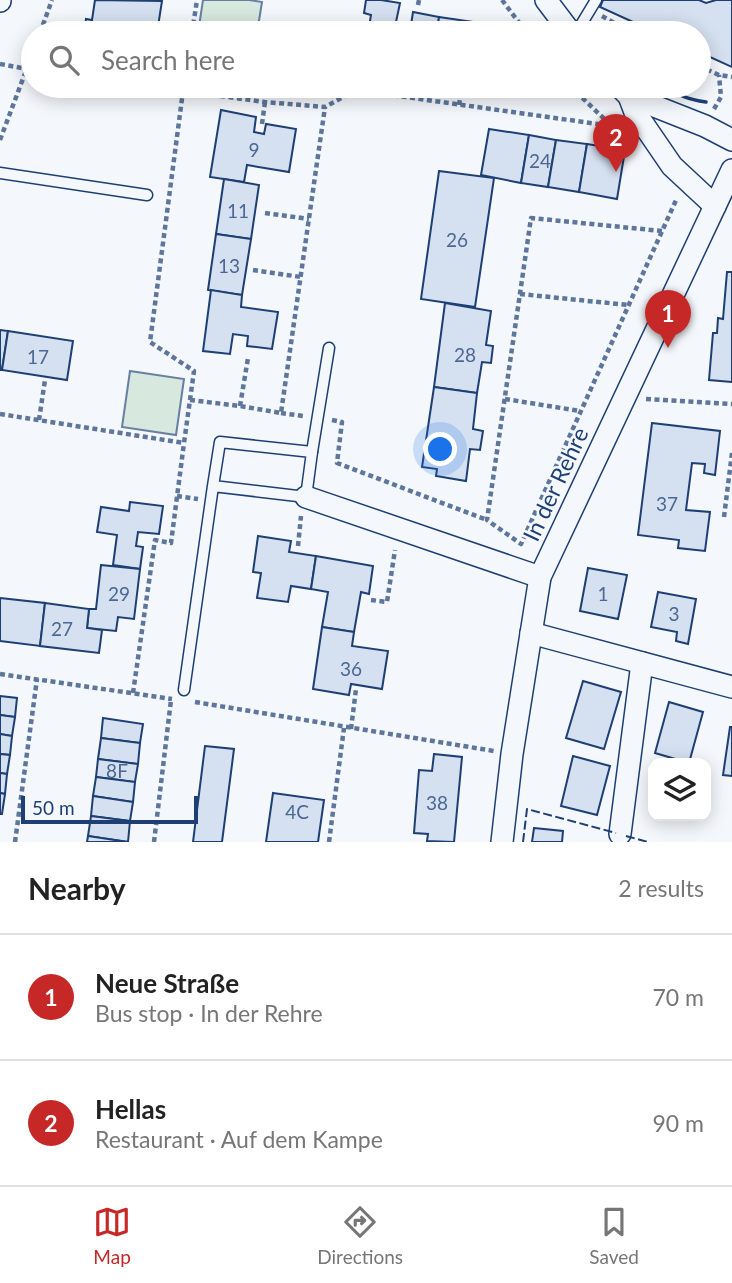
<!DOCTYPE html>
<meta charset="utf-8">
<style>
body{margin:0;font-family:Lato,sans-serif;background:#f6f6f6;color:#222}
.controls{position:absolute;right:21px;bottom:21px;display:grid;overflow:hidden;border-radius:14px;box-shadow:0 4px 18px #0003}
.controls button{width:63px;height:63px;display:grid;place-items:center;padding:0;border:0;border-bottom:2px solid #e0e0e0;background:#fff;color:#222;font:35px sans-serif}
.scale{position:absolute;left:21px;bottom:18px;width:177px;box-sizing:border-box;padding-left:7px;border:4px solid #1d3f73;border-top:0;font-size:19px;line-height:24px;white-space:nowrap;color:#1d3f73;-webkit-text-stroke:5px #f4f7fb;paint-order:stroke}
.you{position:absolute;left:441px;top:450px;width:24px;height:24px;margin:-18px;border:5px solid #fff;border-radius:50%;background:#1a73e8;box-shadow:0 0 0 10px #1a73e833}
.badge{display:grid;place-items:center;width:46px;height:46px;border-radius:50%;background:#c62828;color:#fff;font-size:23px;font-weight:700}
.pin{position:absolute;translate:-50% -58px;filter:drop-shadow(0 2px 4px #0008)}
.pin::after{content:'';position:absolute;top:37px;width:24px;height:21px;background:inherit;clip-path:polygon(0 0,100% 0,50% 100%)}
.list{margin:0;padding:0;list-style:none}
h2{display:flex;justify-content:space-between;align-items:center;height:91px;margin:0;padding:0 28px;font-size:30px}
h2 small{font-size:23px;font-weight:400;color:#767676}
.list li{display:grid;grid-template-columns:46px 1fr auto;gap:21px;align-items:center;box-sizing:border-box;height:126px;padding:0 28px;border-top:2px solid #e0e0e0}
.list b{display:block;font-size:26px;white-space:nowrap}
.list p{margin:0;font-size:23px;white-space:nowrap;color:#767676}
.list em{font-size:23px;font-style:normal;color:#767676}
.icon{flex:none;width:38px;height:38px;fill:none;stroke:currentColor;stroke-width:2;stroke-linecap:round;stroke-linejoin:round}
.map{position:relative;flex:none;width:732px;height:842px;overflow:hidden}
.search{position:absolute;background:#fff;box-shadow:0 4px 18px #0003;left:21px;right:21px;top:21px;height:77px;display:flex;align-items:center;gap:18px;box-sizing:border-box;padding:0 24px;border-radius:38px;color:#767676;font-size:26px}
.sheet{height:343px;background:#fff}
nav{display:flex;justify-content:space-around;align-items:center;box-sizing:border-box;height:98px;border-top:2px solid #e0e0e0;background:#fff;font-size:19px;color:#767676}
nav a{display:grid;justify-items:center;gap:4px}
nav .on{color:#c62828}
.map>svg:first-child{display:block}
.green{fill:#d7e8df;stroke:#687fa3;stroke-width:2}
.building{fill:#d5e0f0;stroke:#1d3f73;stroke-width:2}
.lines{fill:none;stroke-linecap:round;stroke-linejoin:round}
.service-casing{stroke:#1d3f73;stroke-width:13}
.minor-casing{stroke:#1d3f73;stroke-width:24}
.path{stroke:#5e769c;stroke-width:4.5;stroke-dasharray:5 3.5;stroke-linecap:butt}
.service{stroke:#f4f7fb;stroke-width:10}
.minor{stroke:#f4f7fb;stroke-width:21}
.fence{stroke:#1d3f73;stroke-width:2;stroke-dasharray:9 3.5;stroke-linecap:butt}
.wall{stroke:#1d3f73;stroke-width:3.5}
.labels{text-anchor:middle;dominant-baseline:central;stroke-width:5;stroke-linejoin:round;paint-order:stroke}
.number-label{font-size:19px;fill:#4b6792}
.street-label{font-size:23px;fill:#1d3f73;stroke:#f4f7fb}
</style>
<div class="map">
<svg width="732" height="842" viewBox="0 0 732 842">
<rect width="100%" height="100%" fill="#f4f7fb"/>
<g class="green">
<polygon points="203,0 249,0 262,2 257,33 198,33"/>
<polygon points="130,371 184,379 176,435 122,427"/>
</g>
<g class="building">
<polygon points="95,0 162,1 157,33 126,30 126,33 84,33 86,19 92,20"/>
<polygon points="366,0 381,0 400,3 396,22 411,25 413,12 439,17 437,33 368,33 371,15 364,13"/>
<polygon points="603,0 699,0 706,3 716,0 732,0 732,67 699,52 699,33 657,33 600,7"/>
<polygon points="439,17 501,26 500,33 437,33"/>
<polygon points="221,110 256,117 254,132 264,134 266,124 296,129 289,172 247,165 244,182 210,177"/>
<polygon points="489,129 529,135 521,183 481,175"/>
<polygon points="529,135 556,140 548,187 521,183"/>
<polygon points="556,140 587,144 579,192 548,187"/>
<polygon points="587,144 625,150 617,199 579,192"/>
<polygon points="439,171 494,178 475,307 421,299"/>
<polygon points="224,179 259,185 251,239 216,234"/>
<polygon points="216,234 251,239 242,295 208,290"/>
<polygon points="727,272 732,272 732,382 709,380 713,333 717,333 718,318 723,319"/>
<polygon points="211,290 242,295 241,307 278,312 272,349 247,346 248,336 233,334 230,354 203,351"/>
<polygon points="445,303 491,311 486,345 493,346 491,363 482,362 477,393 434,387"/>
<polygon points="0,330 8,331 2,370 0,370"/>
<polygon points="8,331 73,341 67,380 2,370"/>
<polygon points="434,387 477,393 473,429 483,431 480,450 470,449 466,481 436,476 437,469 422,467"/>
<polygon points="652,423 720,431 715,475 704,473 705,464 692,463 686,510 710,512 705,551 678,548 679,540 638,535"/>
<polygon points="130,502 163,506 159,534 138,532 136,546 143,547 140,569 113,565 117,535 97,532 101,507 129,511"/>
<polygon points="258,536 291,541 289,552 316,556 311,589 291,586 288,602 257,598 261,573 253,572"/>
<polygon points="316,556 373,566 369,594 361,592 354,632 322,627 328,592 311,589"/>
<polygon points="101,565 140,569 134,619 118,617 116,631 87,628 89,609 96,609"/>
<polygon points="588,568 627,575 618,619 580,611"/>
<polygon points="658,592 696,599 688,644 676,641 677,632 651,627"/>
<polygon points="0,598 45,603 40,646 0,641"/>
<polygon points="45,603 89,609 87,628 102,630 99,653 40,646"/>
<polygon points="322,627 354,632 352,646 388,651 382,689 351,684 349,695 313,689"/>
<polygon points="583,681 621,692 604,749 566,738"/>
<polygon points="0,696 17,698 15,717 0,715"/>
<polygon points="669,702 703,712 689,763 655,753"/>
<polygon points="0,715 15,717 12,736 0,734"/>
<polygon points="103,718 143,724 140,743 101,738"/>
<polygon points="730,727 732,727 732,776 723,775"/>
<polygon points="0,734 12,736 10,755 0,754"/>
<polygon points="101,738 140,743 138,764 98,759"/>
<polygon points="205,746 234,749 222,842 193,842"/>
<polygon points="0,754 10,755 7,774 0,773"/>
<polygon points="434,754 462,757 454,842 427,841 428,834 414,833 419,770 432,771"/>
<polygon points="573,756 610,766 597,815 561,806"/>
<polygon points="98,759 138,764 135,782 96,777"/>
<polygon points="0,773 7,774 5,794 0,793"/>
<polygon points="96,777 135,782 133,802 93,796"/>
<polygon points="0,793 5,794 2,814 0,814"/>
<polygon points="273,793 324,800 318,842 266,842"/>
<polygon points="93,796 133,802 130,821 91,816"/>
<polygon points="91,816 130,821 128,842 88,836"/>
<polygon points="534,828 563,831 562,842 532,842"/>
<polygon points="88,836 128,842 87,842"/>
</g>
<g class="lines">
<defs>
<g id="service">
<polyline points="576,33 596,0"/>
<polyline points="0,173 147,195"/>
<polyline points="312,452 329,348"/>
<polyline points="184,690 213,486 306,497 312,452 220,442 213,486"/>
</g>
<g id="minor">
<polyline points="546,0 571,33"/>
<polyline points="0,1 0,0"/>
<polyline points="623,90 629,96 705,126 732,140"/>
<polyline points="629,96 635,112 672,166 715,206"/>
<polyline points="306,497 540,577"/>
<polyline points="531,633 732,687"/>
<polyline points="620,834 642,663"/>
<polyline points="502,842 512,754 540,577 732,170"/>
</g>
</defs>
<use href="#service" class="service-casing"/>
<use href="#minor" class="minor-casing"/>
<g class="path">
<polyline points="502,0 527,33"/>
<polyline points="418,5 419,0"/>
<polyline points="602,16 632,33"/>
<polyline points="40,33 52,0"/>
<polyline points="192,33 197,0"/>
<polyline points="0,64 33,70"/>
<polyline points="699,66 719,75 732,77"/>
<polyline points="184,86 183,91 265,102 325,107 356,90 612,126"/>
<polyline points="570,86 622,136"/>
<polyline points="459,105 462,86"/>
<polyline points="714,109 721,97 719,75"/>
<polyline points="262,124 265,102"/>
<polyline points="0,140 33,52"/>
<polyline points="265,213 309,219"/>
<polyline points="662,231 531,218 487,520 521,544 677,198"/>
<polyline points="253,270 301,277"/>
<polyline points="520,294 628,305"/>
<polyline points="505,399 580,411"/>
<polyline points="646,399 732,404"/>
<polyline points="190,400 240,406 281,413 325,107"/>
<polyline points="240,406 248,358"/>
<polyline points="281,413 303,416"/>
<polyline points="0,414 184,443 194,371 150,342 183,91 144,86"/>
<polyline points="39,420 45,380"/>
<polyline points="332,420 342,422 337,463 487,520"/>
<polyline points="177,496 198,499"/>
<polyline points="724,517 732,453"/>
<polyline points="298,546 301,516"/>
<polyline points="371,600 387,602 395,550"/>
<polyline points="0,674 172,699"/>
<polyline points="133,693 155,540 171,543 184,443"/>
<polyline points="195,702 494,751"/>
<polyline points="351,729 356,689"/>
<polyline points="15,842 37,679"/>
<polyline points="154,842 171,700"/>
<polyline points="329,842 344,728"/>
</g>
<use href="#service" class="service"/>
<use href="#minor" class="minor"/>
<g class="fence">
<polyline points="626,836 648,842"/>
<polyline points="523,842 527,809 616,833"/>
</g>
<g class="wall">
<polyline points="604,28 610,33"/>
<path d="M667 86C677 96 691 100 706 102"/>
</g>
</g>
<g class="labels">
<g class="number-label">
<text x="254" y="149">9</text>
<text x="540" y="160">24</text>
<text x="238" y="210">11</text>
<text x="457" y="239">26</text>
<text x="229" y="265">13</text>
<text x="465" y="354">28</text>
<text x="38" y="356">17</text>
<text x="667" y="503">37</text>
<text x="119" y="593">29</text>
<text x="603" y="593">1</text>
<text x="674" y="613">3</text>
<text x="62" y="628">27</text>
<text x="351" y="668">36</text>
<text x="117" y="770">8F</text>
<text x="437" y="802">38</text>
<text x="297" y="811">4C</text>
</g>
<g class="street-label">
<text transform="translate(555 484) rotate(-65)">In der Rehre</text>
</g>
</g>
</svg>
<div class="controls">
<button><svg class="icon" aria-label="layers" viewBox="0 0 24 24"><path d="M12 4l9 5-9 5-9-5zM3 14l9 5 9-5"/></svg></button>
</div>
<div class="scale">50 m</div>
<div class="you"></div>
<div class="pin badge" style="left:668px;top:348px">1</div>
<div class="pin badge" style="left:616px;top:172px">2</div>
<div class="search"><svg class="icon" aria-label="search" viewBox="0 0 24 24"><circle cx="10" cy="10" r="6"/><path d="M15 15l6 6"/></svg>Search here</div>
</div>
<section class="sheet">
<h2>Nearby<small>2 results</small></h2>
<ul class="list">
<li><span class="badge">1</span><div><b>Neue Straße</b><p>Bus stop · In der Rehre</p></div><em>70 m</em></li>
<li><span class="badge">2</span><div><b>Hellas</b><p>Restaurant · Auf dem Kampe</p></div><em>90 m</em></li>
</ul>
</section>
<nav>
<a class="on"><svg class="icon" aria-label="map" viewBox="0 0 24 24"><path d="M3 6l6-2 6 2 6-2v14l-6 2-6-2-6 2zM9 4v14M15 6v14"/></svg>Map</a>
<a><svg class="icon" aria-label="directions" viewBox="0 0 24 24"><path d="M12 3l9 9-9 9-9-9zM9 14v-3h6M13 9l2 2-2 2"/></svg>Directions</a>
<a><svg class="icon" aria-label="saved" viewBox="0 0 24 24"><path d="M7 4h10v16l-5-4-5 4z"/></svg>Saved</a>
</nav>
